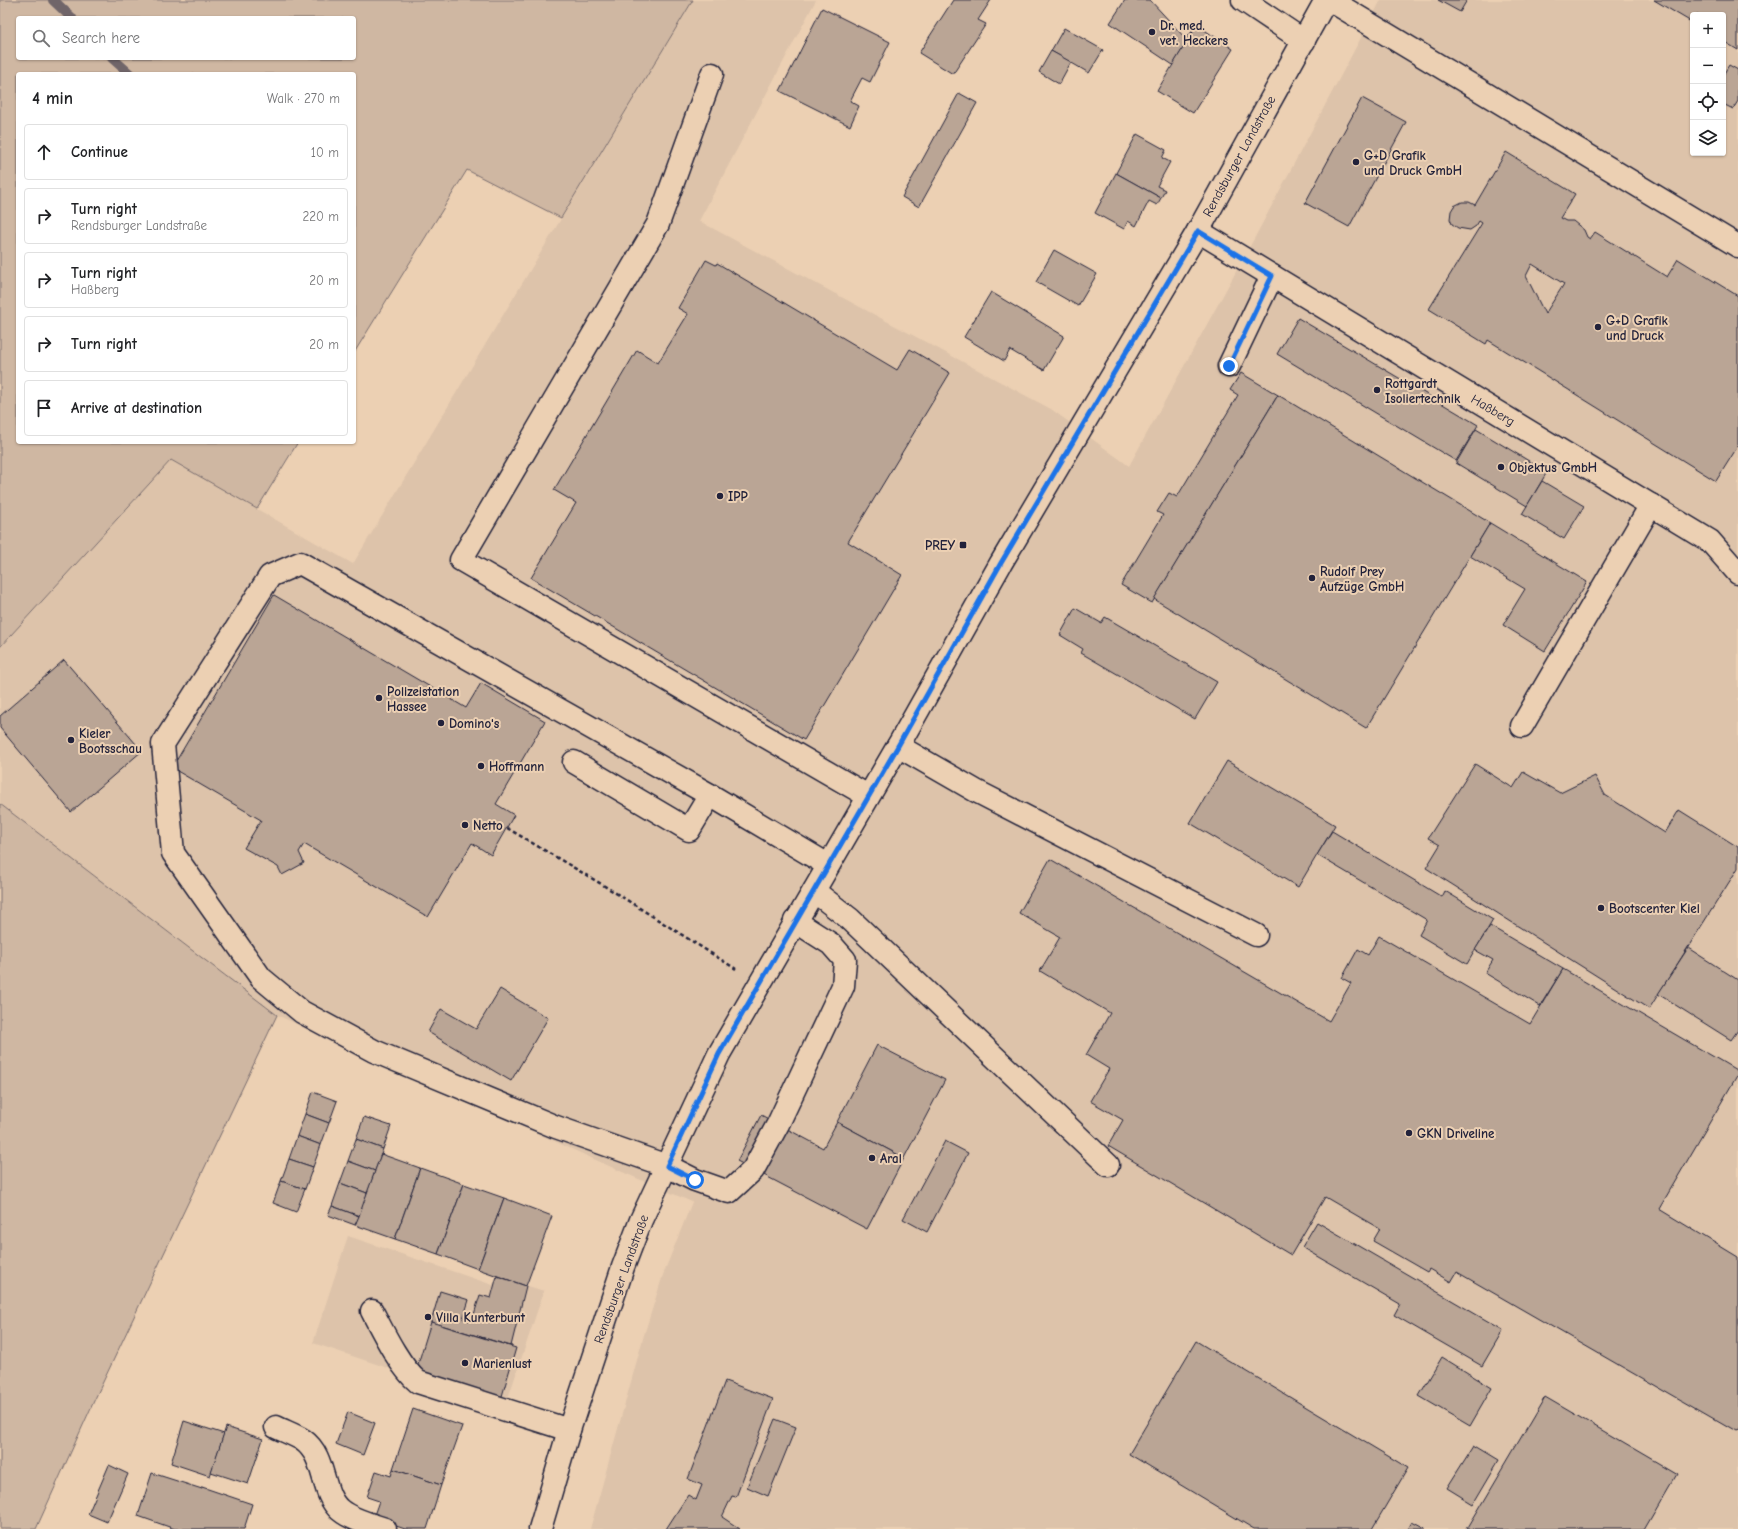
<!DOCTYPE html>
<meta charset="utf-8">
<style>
body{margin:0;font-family:"Comic Neue",sans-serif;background:#f6f6f6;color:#202124}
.controls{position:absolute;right:12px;top:12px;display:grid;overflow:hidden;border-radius:4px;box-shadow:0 1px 3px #0004}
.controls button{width:36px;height:36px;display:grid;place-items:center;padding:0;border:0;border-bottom:1px solid #e0e0e0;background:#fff;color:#202124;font:20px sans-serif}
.stop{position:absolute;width:12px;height:12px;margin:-9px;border:3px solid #1a73e8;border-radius:50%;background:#fff}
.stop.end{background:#1a73e8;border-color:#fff;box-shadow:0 1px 4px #0008}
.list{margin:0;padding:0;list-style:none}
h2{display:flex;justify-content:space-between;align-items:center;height:52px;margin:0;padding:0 16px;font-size:17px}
h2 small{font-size:13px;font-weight:400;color:#757577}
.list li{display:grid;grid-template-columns:26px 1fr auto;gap:12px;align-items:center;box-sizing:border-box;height:56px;margin:0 8px 8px;padding:0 8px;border:1px solid #e0e0e0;border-radius:4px}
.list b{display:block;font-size:15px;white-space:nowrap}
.list p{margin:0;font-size:13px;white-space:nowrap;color:#757577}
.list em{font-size:13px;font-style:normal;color:#757577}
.icon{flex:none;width:22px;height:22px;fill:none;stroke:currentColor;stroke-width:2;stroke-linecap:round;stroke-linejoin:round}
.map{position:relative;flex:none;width:1738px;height:1529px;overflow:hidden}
.search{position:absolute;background:#fff;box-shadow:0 1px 3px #0004;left:16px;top:16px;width:340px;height:44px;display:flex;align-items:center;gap:10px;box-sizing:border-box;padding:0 14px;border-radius:4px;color:#757577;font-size:15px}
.panel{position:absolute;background:#fff;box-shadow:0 1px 3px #0004;left:16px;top:72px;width:340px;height:372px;border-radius:4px}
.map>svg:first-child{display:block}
.built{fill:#ddc3aa;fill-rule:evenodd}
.green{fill:#cfb7a2;stroke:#786c6e;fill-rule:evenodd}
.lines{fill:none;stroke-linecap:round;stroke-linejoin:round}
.stream{stroke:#706569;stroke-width:10}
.building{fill:#baa595;stroke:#22223b;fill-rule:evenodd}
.minor-casing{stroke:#22223b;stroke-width:25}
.path{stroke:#22223b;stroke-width:2.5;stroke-dasharray:4 3;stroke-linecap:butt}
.minor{stroke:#ecd0b3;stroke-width:22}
.route{stroke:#1a73e8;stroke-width:5}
.poi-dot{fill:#22223b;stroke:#ecd0b3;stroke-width:1.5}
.labels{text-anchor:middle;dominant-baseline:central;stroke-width:4;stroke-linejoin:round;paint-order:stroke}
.poi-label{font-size:13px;font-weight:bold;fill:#22223b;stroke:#ecd0b3;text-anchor:start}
.street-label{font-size:13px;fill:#22223b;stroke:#ecd0b3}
</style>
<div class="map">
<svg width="1738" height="1529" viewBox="0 0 1738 1529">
<rect width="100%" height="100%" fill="#ecd0b3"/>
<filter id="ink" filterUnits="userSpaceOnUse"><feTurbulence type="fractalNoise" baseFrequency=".025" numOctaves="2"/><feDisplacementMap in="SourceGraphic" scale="8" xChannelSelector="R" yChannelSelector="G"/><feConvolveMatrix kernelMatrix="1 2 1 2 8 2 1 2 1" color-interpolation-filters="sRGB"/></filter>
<g filter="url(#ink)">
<g class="built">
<path d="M693 0H816L699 221 1051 409 1129 466 1254 239 1381 0H1738V1529H590L644 1335 663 1275 692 1202 620 1171 277 1015 0 804V647L171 460 353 564ZM1693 15H1723V153H1693Z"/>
<polygon points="348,1236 493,1285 497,1276 544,1291 505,1407 313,1343"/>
</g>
<g class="green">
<path d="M0 0H693L561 218 467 170 354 353V74H18V442H298L257 509 171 460 0 647ZM18 18H354V58H18Z"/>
<polygon points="0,804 277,1015 94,1401 36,1529 0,1529"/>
</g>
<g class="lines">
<g class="stream">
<polyline points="53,0 72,18"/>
<polyline points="112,58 130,74"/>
</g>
</g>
<g class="building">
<polygon points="953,0 991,0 978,20 986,24 953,74 919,53"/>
<polygon points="1125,0 1150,0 1186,39 1197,25 1173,65 1110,23"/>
<polygon points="1438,0 1467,0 1460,12"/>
<polygon points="1654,0 1738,0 1738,50 1723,41 1723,15 1693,15 1693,23"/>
<polygon points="822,8 890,42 870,82 862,78 850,101 859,106 850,126 780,91"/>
<polygon points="1197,25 1233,49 1193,113 1157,91"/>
<polygon points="1064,28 1103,50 1089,73 1051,51"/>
<polygon points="1051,51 1071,62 1059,84 1039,72"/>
<polygon points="1729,65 1738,70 1738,101 1733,109 1723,104 1723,75"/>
<polygon points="959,93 977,103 919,207 902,197"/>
<polygon points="1362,98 1406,122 1349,227 1305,203"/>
<polygon points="1137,134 1166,150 1162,158 1170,162 1157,186 1165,190 1161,198 1116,173"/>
<path d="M1506 152 1575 194 1560 218 1566 221H1573L1584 230 1587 237 1590 239 1595 232 1667 277 1678 259 1738 296V446L1716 481 1488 340 1486 344 1429 309 1482 223 1479 221 1476 226 1470 230 1458 228 1452 224 1450 219 1451 211 1454 206 1462 202H1469L1475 205ZM1532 264 1564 284 1545 314 1526 276Z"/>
<polygon points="1116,173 1161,198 1157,205 1149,201 1136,226 1128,221 1124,229 1095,213"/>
<polygon points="1054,250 1097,274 1078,306 1036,282"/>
<polygon points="706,260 716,265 717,263 897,370 910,349 950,373 848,542 902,575 804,740 531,578 576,503 554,490 637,350 658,363 688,314 678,308"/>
<polygon points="991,292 1064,336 1044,370 1010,350 1004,361 964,337"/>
<polygon points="1298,318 1478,425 1456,461 1277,354"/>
<polygon points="1241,373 1278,395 1152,603 1121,585 1163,515 1157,512 1169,493 1177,497 1238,395 1230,390"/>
<polygon points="1278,395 1490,523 1366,728 1154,599"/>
<polygon points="1476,429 1547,472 1527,506 1456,463"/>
<polygon points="1542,481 1584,506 1564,539 1522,514"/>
<polygon points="1490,523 1587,582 1545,651 1503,625 1525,589 1470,556"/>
<polygon points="274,595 466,708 481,683 545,721 496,804 514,815 491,855 472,843 428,917 304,844 299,852 304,863 282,875 278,867 244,848 261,820 172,768"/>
<polygon points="1075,608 1101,623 1105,617 1217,682 1195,719 1081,653 1083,649 1060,635"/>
<polygon points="64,660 142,751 71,812 0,728 0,716"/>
<polygon points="1227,761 1335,825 1298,887 1190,823"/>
<polygon points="1475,764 1513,788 1523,772 1560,793 1595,776 1605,795 1665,833 1679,810 1738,847 1738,868 1649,1009 1426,868 1440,845 1428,838"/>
<polygon points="1332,831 1442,897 1445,891 1493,920 1467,964 1419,935 1427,920 1317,855"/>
<polygon points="1050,859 1329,1021 1351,983 1342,978 1358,949 1368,955 1379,936 1530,1024 1563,969 1738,1071 1738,1074 1659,1209 1738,1257 1738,1429 1735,1432 1457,1272 1451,1282 1429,1269 1427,1272 1373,1241 1380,1229 1325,1197 1291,1255 1108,1146 1123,1120 1090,1101 1109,1069 1086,1055 1110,1013 1040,971 1060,937 1019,913"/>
<polygon points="1490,926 1563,969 1540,1006 1485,973 1493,960 1475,950"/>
<polygon points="1688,948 1738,980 1738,1030 1731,1040 1658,994"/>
<polygon points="500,989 548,1018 511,1081 428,1032 441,1009 476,1029"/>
<polygon points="877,1045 945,1080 904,1158 837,1122"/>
<polygon points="313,1092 337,1101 329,1123 305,1114"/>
<polygon points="305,1114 329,1123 321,1145 297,1136"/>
<polygon points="761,1115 823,1148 837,1122 904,1158 867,1229 737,1161"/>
<polygon points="364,1117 391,1126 383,1149 356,1139"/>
<polygon points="297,1136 321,1145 313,1167 289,1159"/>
<polygon points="356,1139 383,1149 375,1171 348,1161"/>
<polygon points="945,1141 968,1153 927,1232 903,1219"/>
<polygon points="381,1154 420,1168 395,1239 355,1225"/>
<polygon points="289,1159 313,1167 305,1189 281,1181"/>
<polygon points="348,1161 375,1171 367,1193 340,1183"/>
<polygon points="420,1168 464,1184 438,1254 395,1239"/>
<polygon points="281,1181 305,1189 296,1212 273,1203"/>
<polygon points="340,1183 367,1193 359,1216 332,1206"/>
<polygon points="464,1184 504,1198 478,1269 438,1254"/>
<polygon points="504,1198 552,1216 526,1286 478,1269"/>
<polygon points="332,1206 359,1216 355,1225 328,1215"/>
<polygon points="1317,1222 1503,1330 1482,1366 1394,1315 1400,1304 1302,1247"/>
<polygon points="497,1276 526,1286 511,1346 431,1322 440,1291 469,1300 463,1319 472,1321 480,1295 491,1298"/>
<polygon points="431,1322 516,1348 500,1403 414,1377"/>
<polygon points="1196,1341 1408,1468 1372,1529 1254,1529 1129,1454"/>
<polygon points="1442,1357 1492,1388 1470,1426 1419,1396"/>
<polygon points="725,1381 773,1399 736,1497 732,1496 722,1517 740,1529 666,1529 688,1495 696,1500 702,1485 688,1479"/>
<polygon points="1545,1397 1677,1474 1645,1529 1467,1529"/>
<polygon points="413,1409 462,1426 441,1485 393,1469"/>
<polygon points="348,1412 375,1423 363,1455 336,1444"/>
<polygon points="775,1419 796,1427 768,1496 747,1487"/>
<polygon points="184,1421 224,1434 210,1476 171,1463"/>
<polygon points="226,1427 263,1439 248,1484 211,1472"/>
<polygon points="1474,1445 1499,1460 1473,1504 1447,1488"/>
<polygon points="109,1465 128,1474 107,1522 88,1514"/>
<polygon points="393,1469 441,1485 427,1529 405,1529 373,1518 379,1501 367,1497 376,1471 391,1476"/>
<polygon points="152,1473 202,1489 202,1487 252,1504 244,1529 175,1529 138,1516"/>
<polygon points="1412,1522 1425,1529 1408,1529"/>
</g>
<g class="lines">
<defs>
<g id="minor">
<polyline points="1243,0 1304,41"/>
<polyline points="1330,0 1738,246"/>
<polyline points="712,74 658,224 461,560 868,796"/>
<polyline points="1198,231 1710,541 1738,573"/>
<polyline points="1229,366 1272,276"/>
<polyline points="1522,726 1651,505"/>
<polyline points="898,746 976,791 1256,935"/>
<polyline points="574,762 689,830 710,795"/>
<polyline points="814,891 850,919 1108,1165"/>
<polyline points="795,921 831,944 845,960 843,986 778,1124 753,1170 729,1192 695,1180 667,1166 556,1127 374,1051 302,1012 261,978 173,853 163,744 270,576 300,563 710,795 828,865"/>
<path d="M372 1311C383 1332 400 1367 418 1382L569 1430"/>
<path d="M276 1427C284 1431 295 1435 303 1440 327 1457 320 1493 340 1510 352 1520 370 1524 385 1529"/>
<polyline points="540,1529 569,1430 623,1267 641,1220 719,1054 898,746 1001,563 1198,231 1326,0"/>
</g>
</defs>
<use href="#minor" class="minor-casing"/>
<polyline class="path" points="507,828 603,885 736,969"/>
<use href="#minor" class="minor"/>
</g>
</g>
<g class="lines" filter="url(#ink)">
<polyline class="route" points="695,1180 667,1166 719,1054 898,746 1001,563 1198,231 1272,276 1229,366"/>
</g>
<g class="poi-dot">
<circle cx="1152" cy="32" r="4"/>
<circle cx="1356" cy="162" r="4"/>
<circle cx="1598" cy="327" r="4"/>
<circle cx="1377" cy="390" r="4"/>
<circle cx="1501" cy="467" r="4"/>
<circle cx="720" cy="496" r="4"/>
<rect x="959" y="541" width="8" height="8" rx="2"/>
<circle cx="1312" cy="578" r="4"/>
<circle cx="379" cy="698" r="4"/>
<circle cx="441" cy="723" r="4"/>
<circle cx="71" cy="740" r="4"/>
<circle cx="481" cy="766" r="4"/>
<circle cx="465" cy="825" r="4"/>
<circle cx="1601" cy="908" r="4"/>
<circle cx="1409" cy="1133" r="4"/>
<circle cx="872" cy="1158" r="4"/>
<circle cx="428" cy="1317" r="4"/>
<circle cx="465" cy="1363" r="4"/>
</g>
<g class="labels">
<g class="poi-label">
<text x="1160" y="25">Dr. med.<tspan x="1160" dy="15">vet. Heckers</tspan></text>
<text x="1364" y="155">G+D Grafik<tspan x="1364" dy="15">und Druck GmbH</tspan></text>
<text x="1606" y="320">G+D Grafik<tspan x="1606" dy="15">und Druck</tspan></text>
<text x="1385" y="383">Rottgardt<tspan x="1385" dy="15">Isoliertechnik</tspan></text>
<text x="1509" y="467">Objektus GmbH</text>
<text x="728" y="496">IPP</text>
<text x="955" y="545" text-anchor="end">PREY</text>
<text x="1320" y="571">Rudolf Prey<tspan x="1320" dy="15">Aufzüge GmbH</tspan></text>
<text x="387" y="691">Polizeistation<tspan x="387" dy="15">Hassee</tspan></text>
<text x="449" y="723">Domino's</text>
<text x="79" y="733">Kieler<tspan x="79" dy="15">Bootsschau</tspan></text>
<text x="489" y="766">Hoffmann</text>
<text x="473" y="825">Netto</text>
<text x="1609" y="908">Bootscenter Kiel</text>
<text x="1417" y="1133">GKN Driveline</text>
<text x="880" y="1158">Aral</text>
<text x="436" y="1317">Villa Kunterbunt</text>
<text x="473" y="1363">Marienlust</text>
</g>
<g class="street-label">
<text transform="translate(1239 156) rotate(-61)">Rendsburger Landstraße</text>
<text transform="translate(1493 410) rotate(31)">Haßberg</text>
<text transform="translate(621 1279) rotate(-70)">Rendsburger Landstraße</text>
</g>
</g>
</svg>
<div class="controls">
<button>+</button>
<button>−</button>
<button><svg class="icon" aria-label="locate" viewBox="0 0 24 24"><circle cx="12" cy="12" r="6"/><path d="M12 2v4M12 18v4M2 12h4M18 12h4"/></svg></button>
<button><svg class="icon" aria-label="layers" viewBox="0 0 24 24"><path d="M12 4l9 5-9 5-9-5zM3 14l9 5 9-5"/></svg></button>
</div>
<div class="stop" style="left:695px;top:1180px"></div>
<div class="stop end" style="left:1229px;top:366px"></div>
<div class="search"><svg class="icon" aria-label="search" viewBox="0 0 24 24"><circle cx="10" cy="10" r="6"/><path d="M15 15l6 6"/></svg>Search here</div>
<section class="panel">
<h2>4 min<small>Walk · 270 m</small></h2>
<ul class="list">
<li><svg class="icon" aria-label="ahead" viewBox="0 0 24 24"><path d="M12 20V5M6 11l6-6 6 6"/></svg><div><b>Continue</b></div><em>10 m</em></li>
<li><svg class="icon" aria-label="right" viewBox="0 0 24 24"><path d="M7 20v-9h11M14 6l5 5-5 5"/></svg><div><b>Turn right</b><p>Rendsburger Landstraße</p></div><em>220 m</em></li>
<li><svg class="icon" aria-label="right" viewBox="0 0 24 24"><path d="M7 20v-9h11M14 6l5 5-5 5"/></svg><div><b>Turn right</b><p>Haßberg</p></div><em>20 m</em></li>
<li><svg class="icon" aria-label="right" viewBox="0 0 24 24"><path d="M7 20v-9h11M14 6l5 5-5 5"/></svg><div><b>Turn right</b></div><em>20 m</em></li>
<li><svg class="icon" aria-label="arrive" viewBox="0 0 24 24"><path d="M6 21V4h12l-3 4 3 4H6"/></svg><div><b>Arrive at destination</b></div></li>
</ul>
</section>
</div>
